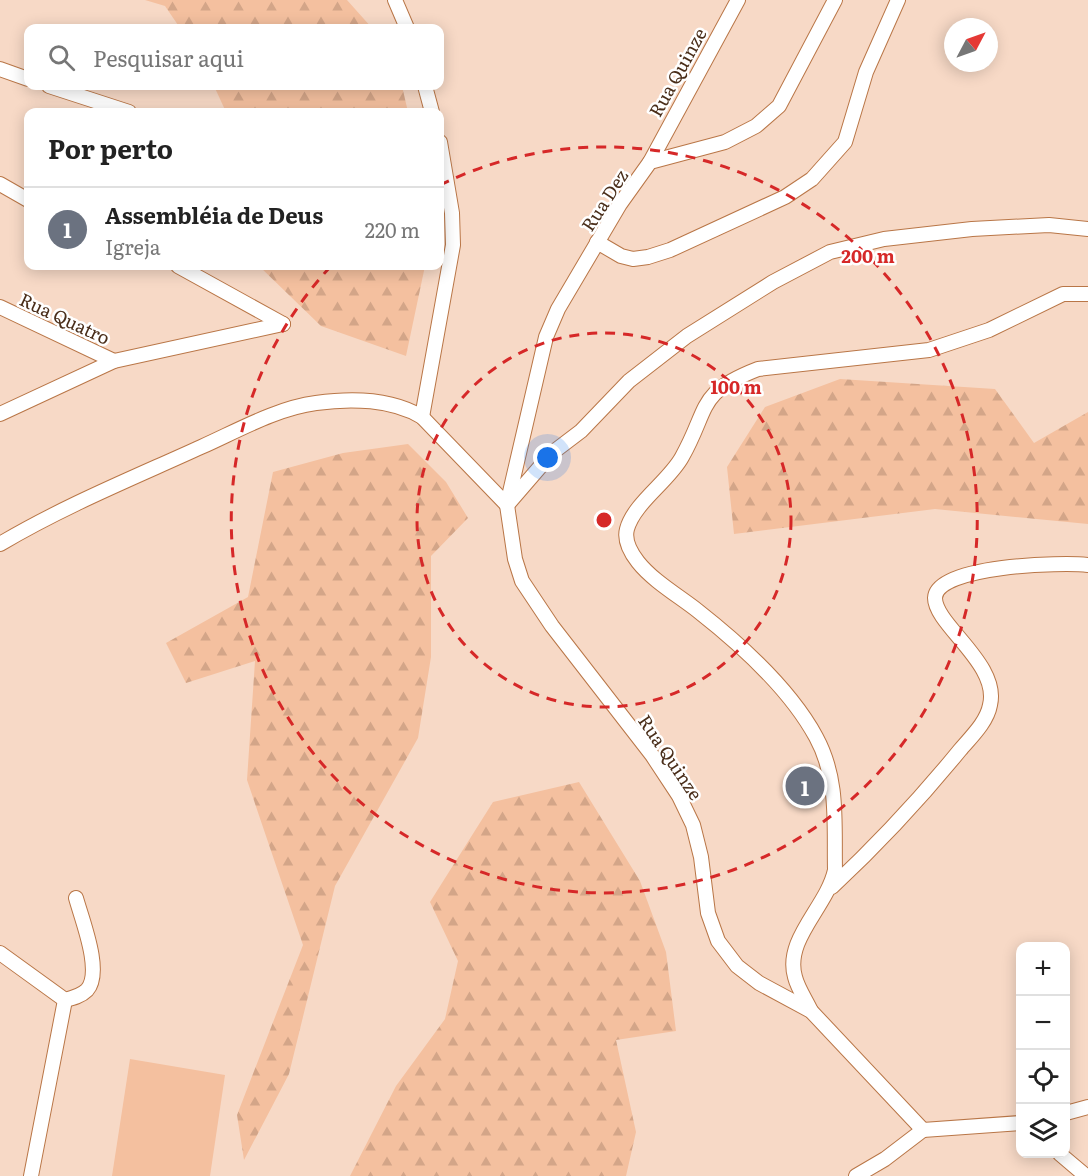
<!DOCTYPE html>
<html lang="pt">
<meta charset="utf-8">
<style>
body{margin:0;font-family:Literata,serif;background:#f6f6f6;color:#222}
.controls{position:absolute;right:18px;bottom:18px;display:grid;overflow:hidden;border-radius:12px;box-shadow:0 3px 15px #0003}
.controls button{width:54px;height:54px;display:grid;place-items:center;padding:0;border:0;border-bottom:2px solid #e0e0e0;background:#fff;color:#222;font:30px sans-serif}
.compass{position:absolute;left:944px;top:18px;width:54px;height:54px;border-radius:50%;background:#fff;box-shadow:0 3px 15px #0003;rotate:49deg}
.you{position:absolute;left:548px;top:458px;width:21px;height:21px;margin:-15px;border:4px solid #fff;border-radius:50%;background:#1a73e8;box-shadow:0 0 0 9px #1a73e833}
.badge{display:grid;place-items:center;width:39px;height:39px;border-radius:50%;background:#326783;color:#fff;font-size:20px;font-weight:700}
.pin{position:absolute;translate:-50% -50%;border:3px solid #fff;box-shadow:0 2px 6px #0006}
.list{margin:0;padding:0;list-style:none}
h2{display:flex;justify-content:space-between;align-items:center;height:78px;margin:0;padding:0 24px;font-size:26px}
h2 small{font-size:20px;font-weight:400;color:#767676}
.list li{display:grid;grid-template-columns:39px 1fr auto;gap:18px;align-items:center;box-sizing:border-box;height:84px;padding:0 24px;border-top:2px solid #e0e0e0}
.list b{display:block;font-size:22px;white-space:nowrap}
.list p{margin:0;font-size:20px;white-space:nowrap;color:#767676}
.list em{font-size:20px;font-style:normal;color:#767676}
.icon{flex:none;width:33px;height:33px;fill:none;stroke:currentColor;stroke-width:2;stroke-linecap:round;stroke-linejoin:round}
.map{position:relative;flex:none;width:1088px;height:1176px;overflow:hidden}
.search{position:absolute;background:#fff;box-shadow:0 3px 15px #0003;left:24px;top:24px;width:420px;height:66px;display:flex;align-items:center;gap:15px;box-sizing:border-box;padding:0 21px;border-radius:12px;color:#767676;font-size:22px}
.panel{position:absolute;background:#fff;box-shadow:0 3px 15px #0003;left:24px;top:108px;width:420px;height:162px;border-radius:12px}
.map>svg:first-child{display:block}
.forest{fill:url(#forest-firs)}
.pitch{fill:#f4c09f}
.lines{fill:none;stroke-linecap:round;stroke-linejoin:round}
.minor-casing{stroke:#b97647;stroke-width:16}
.minor{stroke:#fff;stroke-width:14}
.ring{fill:none;stroke:#d62828;stroke-width:3;stroke-dasharray:10 8}
.labels{text-anchor:middle;dominant-baseline:central;stroke-width:5;stroke-linejoin:round;paint-order:stroke}
.street-label{font-size:18px;fill:#4a2e1a;stroke:#fff}
.centre{fill:#d62828;stroke:#fff;stroke-width:3}
.ring-label{font-size:18px;text-anchor:middle;font-weight:bold;fill:#d62828;stroke:#fff;stroke-width:5;stroke-linejoin:round;paint-order:stroke}
</style>
<div class="map">
<svg width="1088" height="1176" viewBox="0 0 1088 1176">
<defs>
<pattern id="forest-firs" width="22" height="20" patternUnits="userSpaceOnUse" patternTransform="scale(1.5)"><rect width="22" height="20" fill="#f4c09f"/><path d="M5 1l3.5 6h-7zM16 11l3.5 6h-7z" fill="#d3a588"/></pattern>
</defs>
<rect width="100%" height="100%" fill="#f7d9c6"/>
<g class="forest">
<polygon points="145,0 347,0 372,28 180,28 165,6"/>
<polygon points="214,86 402,86 408,112 226,112"/>
<polygon points="259,266 425,266 406,356 321,326"/>
<polygon points="840,379 995,389 1034,443 1088,412 1088,524 935,509 734,534 727,467 765,407"/>
<polygon points="408,444 446,482 468,518 431,556 431,657 418,738 335,886 289,1074 244,1160 237,1115 303,945 247,780 255,661 186,683 166,643 248,597 273,472 343,453"/>
<polygon points="579,782 640,881 666,952 676,1031 616,1040 636,1132 626,1176 350,1176 396,1086 445,1019 458,961 430,902 493,802"/>
</g>
<polygon class="pitch" points="130,1059 225,1075 210,1176 112,1176"/>
<g class="lines">
<defs>
<g id="minor">
<polyline points="395,0 407,28"/>
<polyline points="835,0 779,106 756,126 725,142 650,162 620,204 558,309 546,337 507,505 515,559 522,581 552,626 652,755 679,796 693,825 701,857 708,913 718,941 737,966 759,983 811,1011 923,1130"/>
<polyline points="0,69 28,79"/>
<polyline points="49,86 129,112"/>
<polyline points="425,86 432,112"/>
<polyline points="650,162 738,0"/>
<polyline points="0,184 28,200"/>
<polyline points="597,242 621,256 633,259 648,257 670,250 785,197 812,179 845,142 866,72 898,0"/>
<polyline points="178,266 283,324"/>
<polyline points="0,307 114,361"/>
<polyline points="0,414 114,361 283,324"/>
<polyline points="422,417 453,245 452,213 440,142"/>
<polyline points="508,504 552,453 581,431 629,381 687,336 773,282 830,252 884,239 972,229 1049,225 1088,229"/>
<path d="M0 544C64 506 133 478 201 447 237 431 277 408 316 403 351 398 392 399 422 417L507 505"/>
<path d="M832 887C878 844 920 799 960 750 971 737 987 722 990 705 1000 664 935 625 935 598 936 565 1063 562 1088 565"/>
<path d="M0 953 65 1000C73 998 81 996 87 990 103 972 82 920 76 898"/>
<path d="M811 1011C806 1000 798 989 795 977 784 939 827 907 835 870 834 823 839 779 816 737 790 689 740 644 698 611 679 596 653 581 638 562 631 553 624 540 627 529 634 503 669 481 682 457 710 407 696 393 758 369L929 350 989 330 1063 294H1088"/>
<polyline points="1066,1113 1088,1107"/>
<polyline points="923,1130 1020,1123"/>
<polyline points="1060,1154 1086,1176"/>
<polyline points="31,1176 65,1000"/>
<polyline points="856,1176 885,1159 923,1130"/>
</g>
</defs>
<use href="#minor" class="minor-casing"/>
<use href="#minor" class="minor"/>
</g>
<g class="ring">
<circle cx="604" cy="520" r="187"/>
<path d="M440 185A373 373 0 1 1 331 266"/>
</g>
<g class="labels">
<g class="street-label">
<text transform="translate(677 72) rotate(-61)">Rua Quinze</text>
<text transform="translate(604 200) rotate(-57)">Rua Dez</text>
<text transform="translate(65 318) rotate(25)">Rua Quatro</text>
<text transform="translate(671 757) rotate(56)">Rua Quinze</text>
</g>
</g>
<circle cx="604" cy="520" r="9" class="centre"/>
<g class="ring-label">
<text x="868" y="263">200 m</text>
<text x="736" y="394">100 m</text>
</g>
</svg>
<div class="controls">
<button>+</button>
<button>−</button>
<button><svg class="icon" aria-label="locate" viewBox="0 0 24 24"><circle cx="12" cy="12" r="6"/><path d="M12 2v4M12 18v4M2 12h4M18 12h4"/></svg></button>
<button><svg class="icon" aria-label="layers" viewBox="0 0 24 24"><path d="M12 4l9 5-9 5-9-5zM3 14l9 5 9-5"/></svg></button>
</div>
<svg class="compass" viewBox="-18 -18 36 36"><path d="M0-13l5 13h-10z" fill="#e53935"/><path d="M0 13l5-13h-10z" fill="#767676"/></svg>
<div class="you"></div>
<div class="pin badge" style="left:805px;top:786px;background:#6b7280">1</div>
<div class="search"><svg class="icon" aria-label="search" viewBox="0 0 24 24"><circle cx="10" cy="10" r="6"/><path d="M15 15l6 6"/></svg>Pesquisar aqui</div>
<section class="panel">
<h2>Por perto<small></small></h2>
<ul class="list">
<li><span class="badge" style="background:#6b7280">1</span><div><b>Assembléia de Deus</b><p>Igreja</p></div><em>220 m</em></li>
</ul>
</section>
</div>
